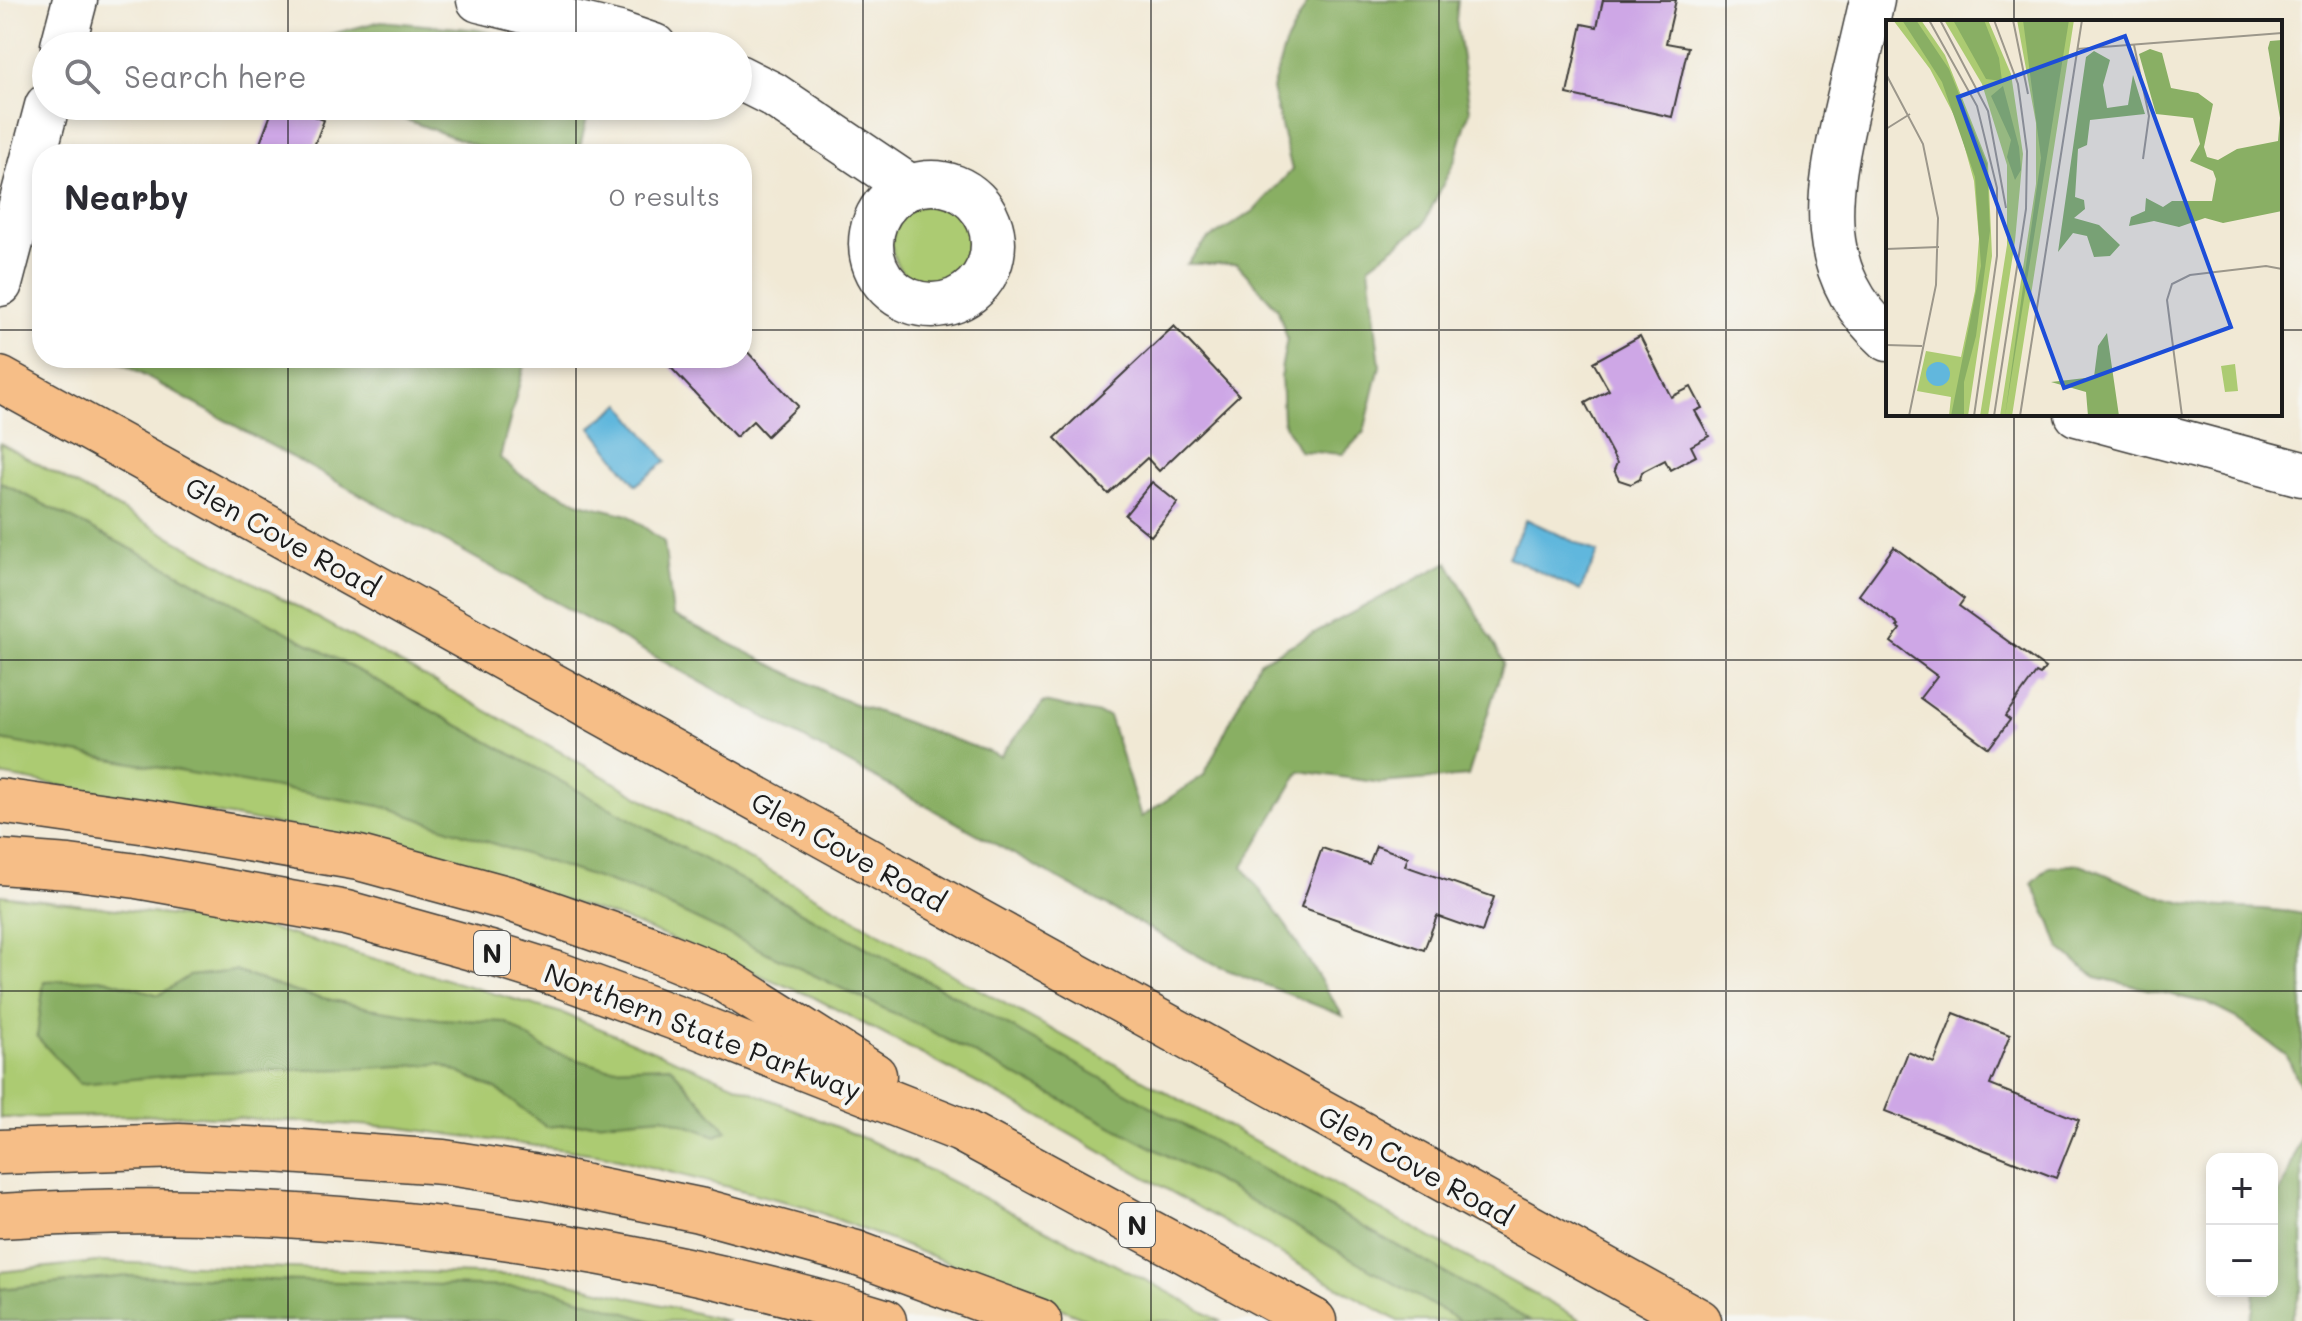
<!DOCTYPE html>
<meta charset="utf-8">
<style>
body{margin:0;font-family:Mali,sans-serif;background:#f2f2f3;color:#2b2b33}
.controls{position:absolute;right:24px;bottom:24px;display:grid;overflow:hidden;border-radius:16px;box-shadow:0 4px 12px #0003}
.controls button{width:72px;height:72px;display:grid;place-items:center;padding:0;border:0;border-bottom:2px solid #e1e1e2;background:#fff;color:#2b2b33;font:40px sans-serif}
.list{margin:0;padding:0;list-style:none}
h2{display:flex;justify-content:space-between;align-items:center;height:104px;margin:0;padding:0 32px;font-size:34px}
h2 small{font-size:26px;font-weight:400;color:#7c7c81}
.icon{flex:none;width:44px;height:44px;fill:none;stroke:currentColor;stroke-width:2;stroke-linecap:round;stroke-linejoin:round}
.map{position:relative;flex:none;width:2302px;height:1321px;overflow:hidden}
.search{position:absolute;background:#fff;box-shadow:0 4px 12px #0003;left:32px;top:32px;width:720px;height:88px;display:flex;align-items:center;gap:20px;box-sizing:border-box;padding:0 28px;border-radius:44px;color:#7c7c81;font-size:30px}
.panel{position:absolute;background:#fff;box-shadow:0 4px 12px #0003;left:32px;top:144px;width:720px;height:224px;border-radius:32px}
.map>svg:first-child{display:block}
.green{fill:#accb72;stroke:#647447;stroke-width:2}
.forest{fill:#89af64;stroke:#526640;stroke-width:2}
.water{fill:#61b7dd;stroke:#3e6a7c;stroke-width:2}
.building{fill:#cea7e6}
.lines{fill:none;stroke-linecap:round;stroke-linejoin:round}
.minor-casing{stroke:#3c3b38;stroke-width:47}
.major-casing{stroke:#3c3b38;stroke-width:47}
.highway-casing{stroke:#3c3b38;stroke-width:47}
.minor{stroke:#fff;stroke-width:44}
.major{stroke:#f6be87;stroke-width:44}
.highway{stroke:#f6be87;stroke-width:44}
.grid{fill:none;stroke:#1c1c1c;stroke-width:2;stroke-opacity:0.55}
.labels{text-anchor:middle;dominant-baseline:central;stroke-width:8;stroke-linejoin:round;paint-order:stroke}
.shield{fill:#f6f6f2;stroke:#5d5d5c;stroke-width:2}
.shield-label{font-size:26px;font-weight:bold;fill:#1c1c1c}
.street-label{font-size:28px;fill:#1c1c1c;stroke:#f6f6f2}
.inset-road{fill:none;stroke:#9c978b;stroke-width:2}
.view{fill:#1d4ed8;fill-opacity:0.15;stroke:#1d4ed8;stroke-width:4}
.inset-edge{fill:none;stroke:#1c1c1c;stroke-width:4}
</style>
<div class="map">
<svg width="2302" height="1321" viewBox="0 0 2302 1321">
<rect width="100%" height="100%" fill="#f6f6f2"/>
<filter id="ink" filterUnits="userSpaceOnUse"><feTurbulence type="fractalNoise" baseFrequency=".0125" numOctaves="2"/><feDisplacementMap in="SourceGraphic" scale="16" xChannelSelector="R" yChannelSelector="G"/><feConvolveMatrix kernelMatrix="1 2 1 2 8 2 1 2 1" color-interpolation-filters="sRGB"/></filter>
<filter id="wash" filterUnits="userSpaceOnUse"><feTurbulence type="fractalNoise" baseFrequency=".006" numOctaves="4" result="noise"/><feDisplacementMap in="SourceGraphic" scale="32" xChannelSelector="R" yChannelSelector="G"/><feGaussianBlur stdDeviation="1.8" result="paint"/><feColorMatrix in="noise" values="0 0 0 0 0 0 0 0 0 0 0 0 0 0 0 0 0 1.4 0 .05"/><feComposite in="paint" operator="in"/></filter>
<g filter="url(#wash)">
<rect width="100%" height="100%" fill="#f1e9d5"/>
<g class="green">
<circle cx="933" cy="245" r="41"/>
<polygon points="0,443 543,742 962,980 1583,1321 1398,1321 1022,1107 813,997 623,919 386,844 0,775"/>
<polygon points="0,895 265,927 565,1014 875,1143 1159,1287 1220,1321 1091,1321 990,1279 803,1206 603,1155 395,1127 179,1115 0,1118"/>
<polygon points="97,1262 542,1276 728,1321 0,1321 0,1272"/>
</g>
<g class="forest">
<polygon points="1309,0 1458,0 1456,20 1470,110 1455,160 1423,225 1369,266 1380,366 1364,432 1343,454 1299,451 1283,421 1281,370 1287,338 1277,308 1237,264 1187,264 1207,240 1254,211 1292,170 1272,89 1285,45"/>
<polygon points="381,21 478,30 543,46 298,46 295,44"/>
<polygon points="379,106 590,106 578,154 493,154 493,152 391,114"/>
<polygon points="112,358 526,358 500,458 522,476 580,503 628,515 664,542 673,615 836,697 1000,756 1044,702 1109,716 1141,817 1204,775 1259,662 1448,562 1504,662 1468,776 1381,783 1300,771 1243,867 1287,927 1343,1016 1215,965"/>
<polygon points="0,482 173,570 981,1010 1530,1321 1460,1321 1227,1187 925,1028 639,892 380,806 0,740"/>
<path d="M2080 864C2116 877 2147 895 2185 903 2223 910 2264 906 2302 914V1096L2300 1085 2287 1056 2236 1018 2206 1003 2096 977 2060 949 2051 924 2032 883 2049 867Z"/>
<polygon points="235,971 295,992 369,1008 439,1019 505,1022 549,1051 605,1068 670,1066 727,1131 716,1136 663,1117 546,1127 498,1090 440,1064 348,1069 209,1072 80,1084 37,1037 44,981 105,979 159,995 189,976"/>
<polygon points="2302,1132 2302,1287 2291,1321 2249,1321 2253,1309 2254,1291 2272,1291 2272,1205 2286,1180"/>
<polygon points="128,1276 546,1288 652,1321 0,1321 0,1289"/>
</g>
<g class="water">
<polygon points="621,404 666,461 636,485 591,427"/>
<polygon points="1526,519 1598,553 1580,591 1508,557"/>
</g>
<g id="blocks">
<g class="building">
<polygon points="1603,0 1676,0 1666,43 1688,47 1672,117 1567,94 1582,24 1597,27"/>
<polygon points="274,106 286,106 324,120 311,154 256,154"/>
<polygon points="1174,326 1239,395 1159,471 1147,458 1108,494 1055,438"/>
<polygon points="1640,336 1671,397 1691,387 1702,408 1695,411 1709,436 1691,446 1696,456 1670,470 1665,460 1642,472 1640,479 1631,484 1619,480 1614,470 1617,463 1585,403 1609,390 1593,362"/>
<polygon points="742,346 798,406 767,436 753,421 736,437 662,358 742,358"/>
<polygon points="1152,482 1178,503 1151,536 1125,515"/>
<polygon points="1894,547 1964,599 1959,606 2045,668 2040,675 2036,673 2005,716 2010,720 1989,748 1920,698 1937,676 1891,642 1900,629 1897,627 1899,625 1859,595"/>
<polygon points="1376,846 1408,857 1405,866 1494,897 1482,932 1437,916 1424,950 1301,907 1322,848 1369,864"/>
<polygon points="1954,1013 2010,1035 1990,1085 2079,1120 2056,1178 1885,1111 1908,1052 1934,1063"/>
</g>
</g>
</g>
<g filter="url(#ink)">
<use href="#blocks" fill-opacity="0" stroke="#3c3b38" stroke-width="2"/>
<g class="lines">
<defs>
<g id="minor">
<polyline points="479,0 619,34 654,46"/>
<path d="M1872 0C1864 36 1855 72 1847 107 1827 195 1813 272 1888 339"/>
<polyline points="63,46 75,0"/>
<polyline points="738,77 772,94 910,187"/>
<circle cx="932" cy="244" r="61"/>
<polyline points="0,284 47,106"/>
<polyline points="2077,414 2302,474"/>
</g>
<polyline id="major" points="0,379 1699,1321"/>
<g id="highway">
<polyline points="0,801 148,822 359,858 510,899 647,947 716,975 874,1075"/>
<polyline points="0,862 69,867 137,876 346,913 490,953 557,974 692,1024 961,1130 1314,1321"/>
<polyline points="0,1152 179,1146 273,1150 443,1162 533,1176 699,1210 856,1253 1039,1321"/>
<path d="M0 1216C202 1203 402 1217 602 1253 697 1271 791 1292 884 1321"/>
</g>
</defs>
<use href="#minor" class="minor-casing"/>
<use href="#major" class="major-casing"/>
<use href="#highway" class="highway-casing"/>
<use href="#minor" class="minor"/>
<use href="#major" class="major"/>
<use href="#highway" class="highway"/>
</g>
</g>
<path class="grid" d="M288 0V46M576 0V46M863 0V1321M1151 0V1321M1439 0V1321M1726 0V1321M2014 0V22M288 106V154M576 106V154M0 330H42M742 330H1888M2280 330H2302M288 358V1321M576 358V1321M2014 414V1321M0 660H2302M0 991H2302"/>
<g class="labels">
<g class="shield">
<rect x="474" y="931" width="36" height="44" rx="6"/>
<rect x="1119" y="1203" width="36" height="44" rx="6"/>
</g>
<g class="shield-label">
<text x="492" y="953">N</text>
<text x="1137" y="1225">N</text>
</g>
<g class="street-label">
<text transform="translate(283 536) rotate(29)">Glen Cove Road</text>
<text transform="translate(849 851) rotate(29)">Glen Cove Road</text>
<text transform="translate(703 1031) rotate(21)">Northern State Parkway</text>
<text transform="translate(1416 1165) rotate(29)">Glen Cove Road</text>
</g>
</g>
<g transform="translate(1886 20)">
<rect width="396" height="396" fill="#f1e9d5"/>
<path d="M7 0H35L59 35 102 143 106 236 82 396H63L65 377 31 371 40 331 75 337 89 271 93 219 88 161 72 103 44 49ZM58 0H102L125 54 137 134 129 221 102 396H94L121 225V145L96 64ZM131 0H188L126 396H114L150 164V103ZM349 344 352 371 339 372 335 346Z" fill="#accb72"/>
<path d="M16 0H30L63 49 101 144 104 211 90 316 78 362V396H65L95 246 89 157 56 62ZM67 0H98L113 38 116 61 100 59ZM137 0H183L119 396 155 138ZM396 20V191L337 203 319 198 293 207 268 201 243 206 245 197 259 191 260 178 277 187 286 181H326L330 159 327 151 304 141 314 124 307 98 270 94 253 34 264 29 276 33 285 68 312 73 327 84 318 127 321 137 332 140 351 129 392 121 394 98 382 28 384 21ZM208 31 224 40 217 65 221 88 242 85 247 55 259 94 204 100 201 125 192 129 189 177 198 180 199 189 188 198 213 205 234 225 224 236 208 237 201 216 187 213 172 232 200 37ZM117 66 133 127 135 150 129 160 121 137 125 120 105 76ZM221 313 233 396H202L200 372 165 362 208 357 212 326Z" fill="#89af64"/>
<path d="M40 354a12 12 0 1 1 24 0a12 12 0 1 1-24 0Z" fill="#61b7dd"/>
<path class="inset-road" d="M43 0 91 86 111 168V236L88 396M54 0 102 91 120 188M108 0 132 64 141 131 140 189 108 396M127 0 142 74M248 25 263 96 257 139M191 29 396 13M0 54 37 124 52 198 50 265 23 396M0 109 24 94M0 229 53 227M0 325 36 326M134 396 196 0M296 396 281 280 286 264 304 255 380 246 396 249"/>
<path class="view" d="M239 16 345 307 178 368 72 77Z"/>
<rect width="396" height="396" class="inset-edge"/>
</g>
</svg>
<div class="controls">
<button>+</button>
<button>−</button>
</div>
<div class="search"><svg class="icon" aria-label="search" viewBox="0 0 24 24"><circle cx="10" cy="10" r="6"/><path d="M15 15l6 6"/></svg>Search here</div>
<section class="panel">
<h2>Nearby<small>0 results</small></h2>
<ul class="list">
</ul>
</section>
</div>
